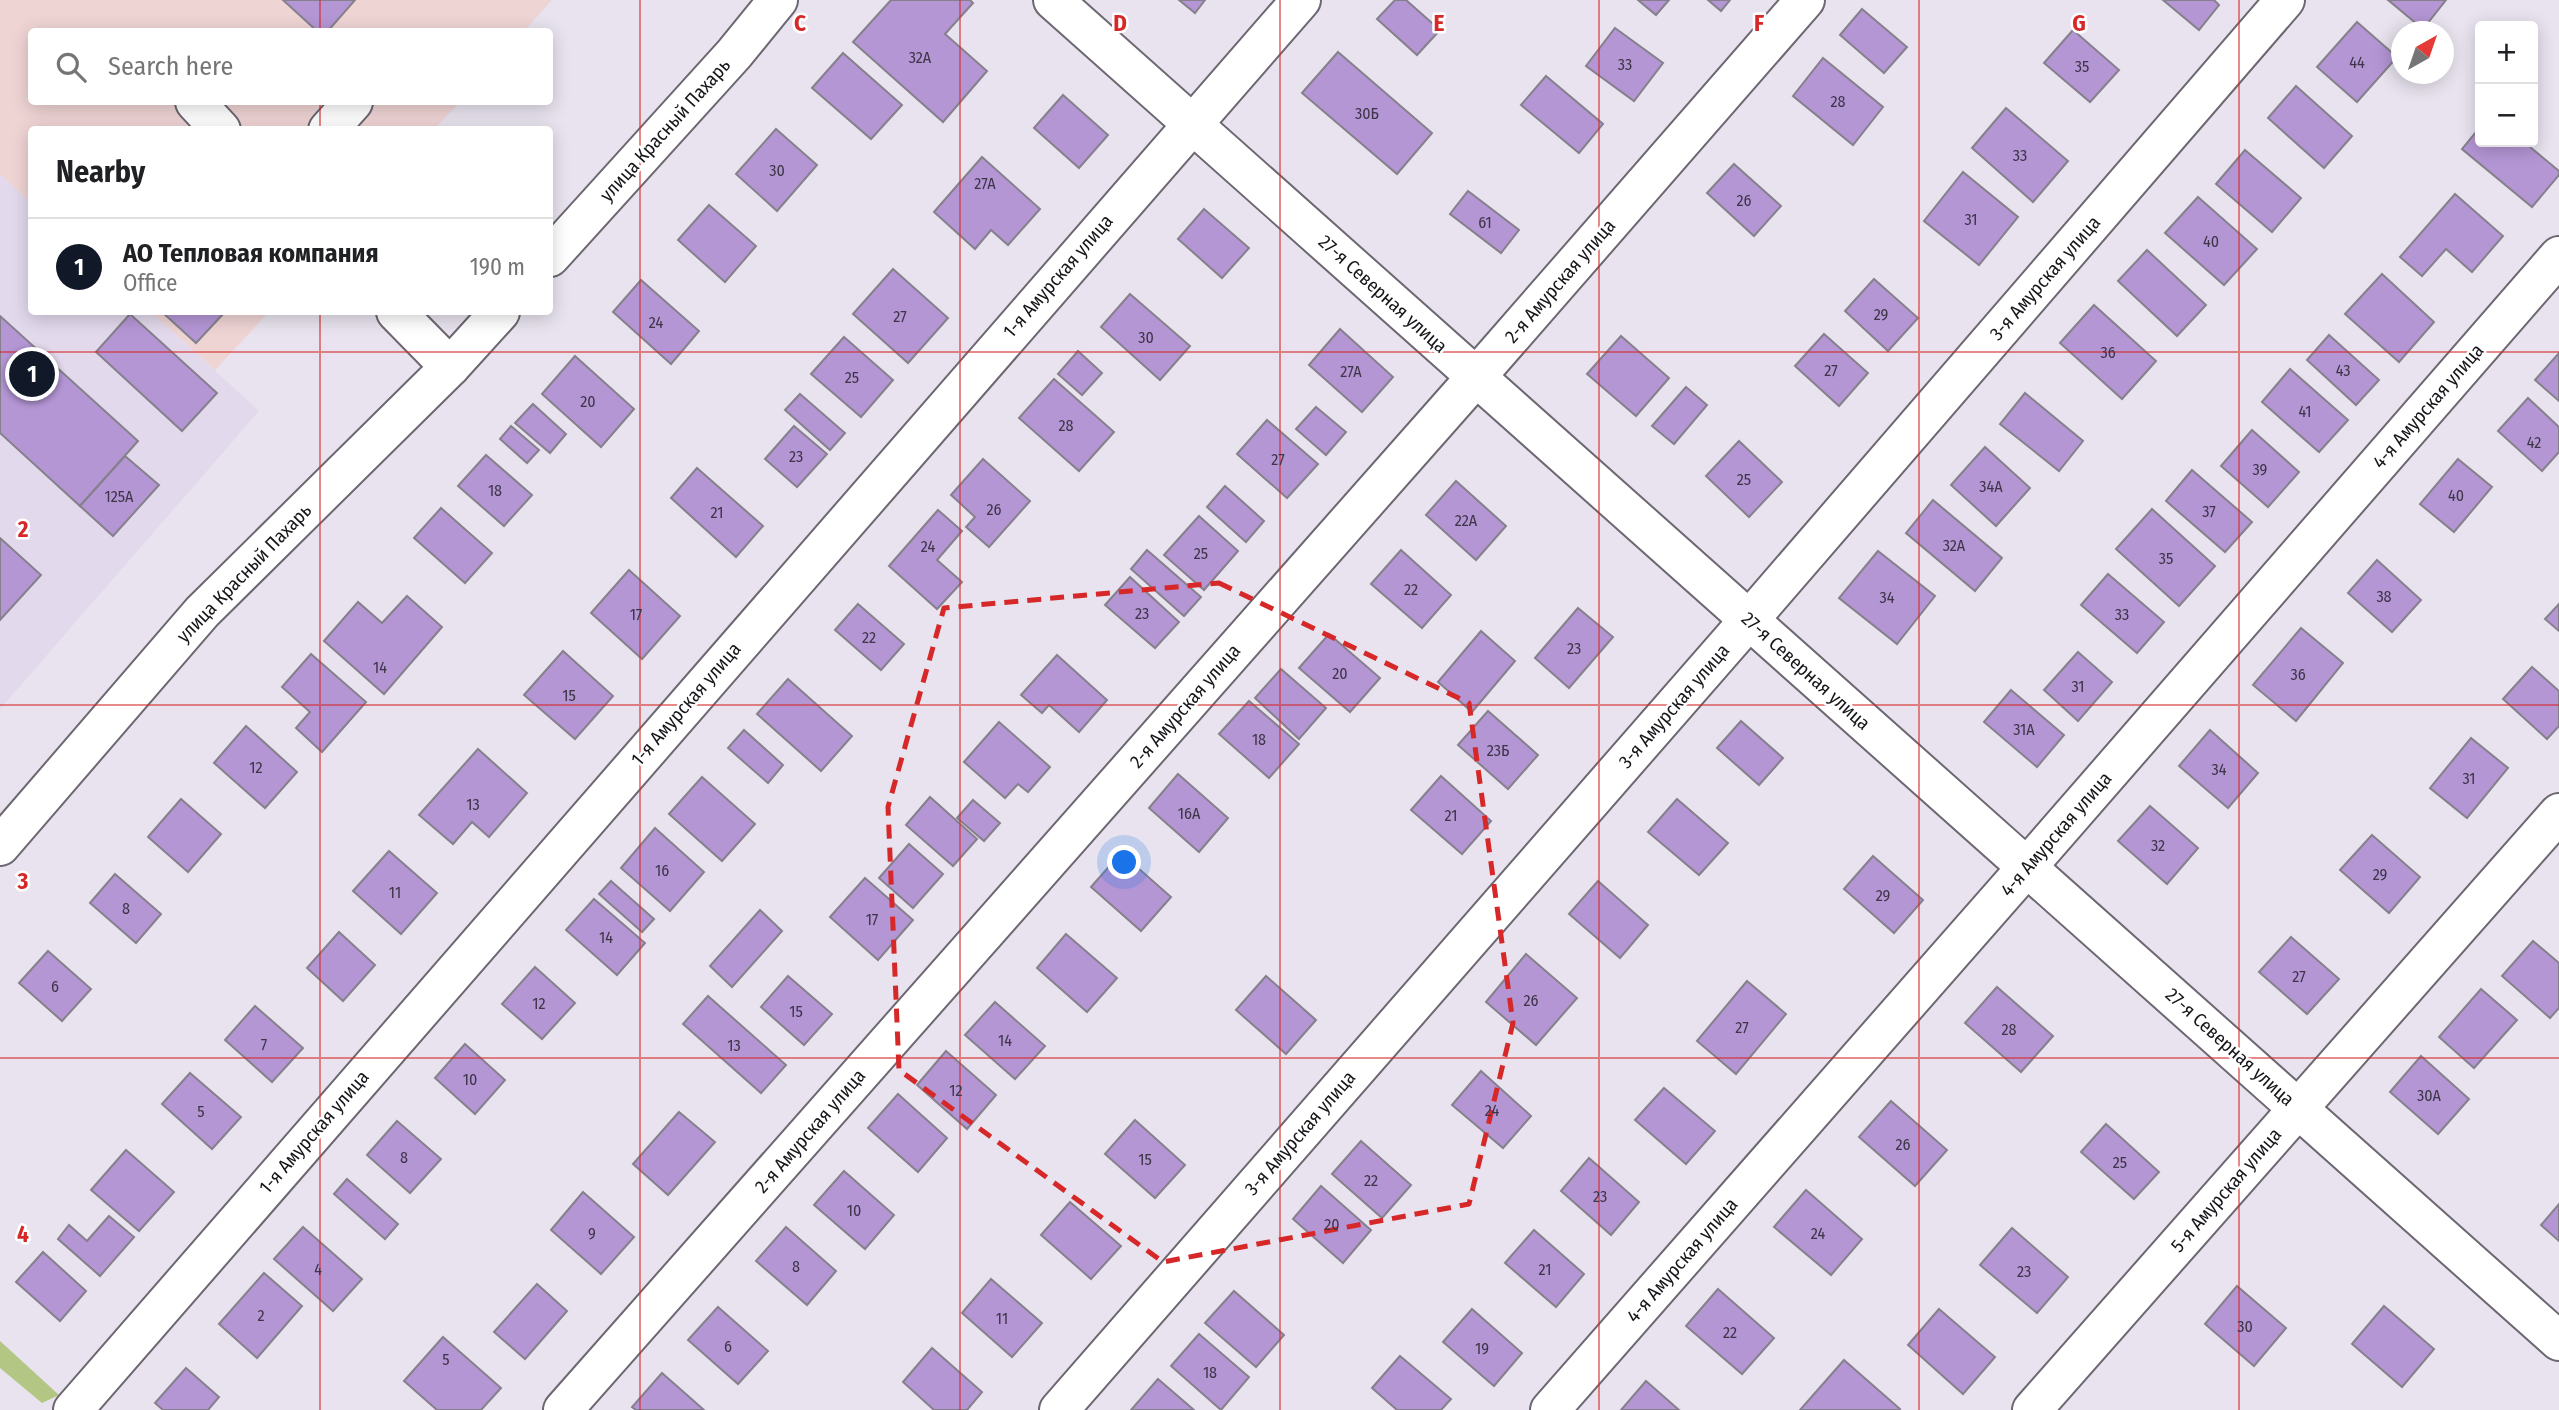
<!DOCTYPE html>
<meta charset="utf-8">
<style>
body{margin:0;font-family:"Fira Sans Condensed",sans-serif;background:#f6f6f6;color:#202124}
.controls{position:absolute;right:21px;top:21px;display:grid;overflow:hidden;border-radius:7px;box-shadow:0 4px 18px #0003}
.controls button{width:63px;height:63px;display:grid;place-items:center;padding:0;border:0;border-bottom:2px solid #e0e0e0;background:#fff;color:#202124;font:35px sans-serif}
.compass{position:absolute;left:2391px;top:21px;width:63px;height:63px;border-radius:50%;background:#fff;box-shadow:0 4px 18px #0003;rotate:40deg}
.you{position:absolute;left:1125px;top:863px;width:24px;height:24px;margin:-18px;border:5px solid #fff;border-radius:50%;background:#1a73e8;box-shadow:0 0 0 10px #1a73e833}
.badge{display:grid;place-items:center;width:46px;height:46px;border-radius:50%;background:#111827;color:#fff;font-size:23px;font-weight:700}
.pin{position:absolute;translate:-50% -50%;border:4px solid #fff;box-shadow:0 2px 7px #0006}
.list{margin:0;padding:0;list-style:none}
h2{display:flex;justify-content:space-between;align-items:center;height:91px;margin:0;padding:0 28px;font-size:30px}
h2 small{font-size:23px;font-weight:400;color:#757577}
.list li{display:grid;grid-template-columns:46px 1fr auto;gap:21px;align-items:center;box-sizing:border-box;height:98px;padding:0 28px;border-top:2px solid #e0e0e0}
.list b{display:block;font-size:26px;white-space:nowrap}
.list p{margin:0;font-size:23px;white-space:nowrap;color:#757577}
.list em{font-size:23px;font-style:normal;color:#757577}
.icon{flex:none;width:38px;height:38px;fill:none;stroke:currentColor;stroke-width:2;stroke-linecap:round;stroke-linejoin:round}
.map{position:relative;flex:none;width:2559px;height:1410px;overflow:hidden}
.search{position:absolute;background:#fff;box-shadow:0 4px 18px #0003;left:28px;top:28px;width:525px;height:77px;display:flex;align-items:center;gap:18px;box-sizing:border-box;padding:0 24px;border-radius:7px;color:#757577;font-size:26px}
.panel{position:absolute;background:#fff;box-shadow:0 4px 18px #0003;left:28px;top:126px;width:525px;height:189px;border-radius:7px}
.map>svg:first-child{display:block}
.built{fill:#e2d9ec}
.education{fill:#efd4d4}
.green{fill:#b4c683}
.building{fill:#b496d5;stroke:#85808b;stroke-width:2}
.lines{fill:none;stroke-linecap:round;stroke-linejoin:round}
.minor-casing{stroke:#6c6771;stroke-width:42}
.minor{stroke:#fff;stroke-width:38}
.marked{fill:none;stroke:#d62828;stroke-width:5;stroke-dasharray:14 9;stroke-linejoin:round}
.grid{fill:none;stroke:#d62828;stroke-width:2;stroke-opacity:0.55}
.labels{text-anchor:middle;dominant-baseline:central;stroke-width:5;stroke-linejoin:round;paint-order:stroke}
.number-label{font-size:16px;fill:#3e3548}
.street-label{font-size:19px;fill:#171519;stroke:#fff}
.grid-label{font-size:23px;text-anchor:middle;font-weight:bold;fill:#d62828;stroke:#fff;stroke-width:5;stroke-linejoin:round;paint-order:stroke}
</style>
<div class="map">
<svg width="2559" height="1410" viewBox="0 0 2559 1410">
<rect width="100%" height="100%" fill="#e8e3ee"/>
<polygon class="built" points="0,174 31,203 32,312 151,312 259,411 0,709"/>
<g class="education">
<polygon points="0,0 552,0 524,31 32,32 32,102 460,102 434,129 32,130 31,203 0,174"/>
<polygon points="151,312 269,312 215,370"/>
</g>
<polygon class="green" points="0,1341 59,1395 42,1403 0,1368"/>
<g class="building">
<polygon points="283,0 355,0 327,32 318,32"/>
<polygon points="891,0 970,0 973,3 945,34 987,71 943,122 853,42"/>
<polygon points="1179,0 1205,0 1195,13"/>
<polygon points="1395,0 1406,0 1440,30 1417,55 1377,19"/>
<polygon points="1638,0 1669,0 1656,15"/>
<polygon points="1708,0 1730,0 1721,11"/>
<polygon points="2163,0 2214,0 2219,5 2199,30"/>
<polygon points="2388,0 2446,0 2423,29"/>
<polygon points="1862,9 1907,47 1884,73 1840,35"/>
<polygon points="2357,22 2397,57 2357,102 2317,67"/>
<polygon points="1615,28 1663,63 1634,101 1586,66"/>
<polygon points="2073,30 2119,70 2090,102 2044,63"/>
<polygon points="1338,52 1432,133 1397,174 1302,93"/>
<polygon points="843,53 902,105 871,139 812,88"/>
<polygon points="1823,58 1883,107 1853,145 1793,96"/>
<polygon points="1546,76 1603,124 1579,153 1521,105"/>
<polygon points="2296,86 2352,136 2324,168 2268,118"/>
<polygon points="1063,95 1108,135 1079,168 1034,128"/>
<polygon points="2006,108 2068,161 2033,202 1972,148"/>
<polygon points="2480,127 2480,142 2524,142 2559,171 2559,175 2532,207 2462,149"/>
<polygon points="776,129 817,165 777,211 736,174"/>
<polygon points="2245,150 2301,198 2272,232 2216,184"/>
<polygon points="982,157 1040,209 1008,245 991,230 975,249 934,212"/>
<polygon points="1734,164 1781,206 1754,236 1707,193"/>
<polygon points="1963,172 2018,217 1979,265 1924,221"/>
<polygon points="1468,191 1519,230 1501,253 1450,214"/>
<polygon points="2455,194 2503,236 2472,272 2446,249 2422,276 2400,257"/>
<polygon points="2198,197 2257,249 2224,285 2165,233"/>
<polygon points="709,205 756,246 725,282 678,240"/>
<polygon points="1204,209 1249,248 1222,278 1178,239"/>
<polygon points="2147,250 2206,305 2177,336 2118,281"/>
<polygon points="893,269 948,318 908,363 853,314"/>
<polygon points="2382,274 2434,322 2399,362 2345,314"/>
<polygon points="1874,279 1918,318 1888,351 1845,311"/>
<polygon points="641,280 699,331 671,364 613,312"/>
<polygon points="1130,294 1190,346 1160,380 1101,327"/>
<polygon points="2094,305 2156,361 2122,399 2060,343"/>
<polygon points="162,312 225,312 196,343"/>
<polygon points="130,314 217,393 182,431 96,352"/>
<polygon points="0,316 138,441 80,506 0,433"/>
<polygon points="1340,329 1393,377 1362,412 1309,365"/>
<polygon points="1824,334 1868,373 1839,406 1795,366"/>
<polygon points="2329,335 2379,380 2356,405 2307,360"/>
<polygon points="1621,336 1669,378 1636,416 1587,374"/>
<polygon points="844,337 893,380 861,417 811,374"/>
<polygon points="1078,351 1102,373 1082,395 1058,374"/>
<polygon points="2559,353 2559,401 2535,380"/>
<polygon points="575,356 634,409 601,447 542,394"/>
<polygon points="2290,369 2348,420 2319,452 2262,402"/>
<polygon points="1054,379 1114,432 1079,471 1019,418"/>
<polygon points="1686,387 1707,405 1674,444 1652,426"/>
<polygon points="2025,393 2083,441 2059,471 2000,424"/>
<polygon points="800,394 845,433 830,450 785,410"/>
<polygon points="2528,398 2559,427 2559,452 2542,471 2498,431"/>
<polygon points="533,404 566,434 550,453 515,423"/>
<polygon points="1316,407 1346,432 1326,455 1296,429"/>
<polygon points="1267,420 1318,464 1287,498 1237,454"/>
<polygon points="511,426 539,450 527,463 500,439"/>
<polygon points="794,426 827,454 797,487 765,459"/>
<polygon points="2252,430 2299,472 2268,507 2221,466"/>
<polygon points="1739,441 1782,482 1749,517 1706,476"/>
<polygon points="1985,447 2030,488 1996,526 1951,485"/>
<polygon points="486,455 532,495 504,526 458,486"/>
<polygon points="125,456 159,485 113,536 80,506"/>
<polygon points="983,459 1030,501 989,547 966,527 975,517 951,495"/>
<polygon points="2458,459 2492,487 2454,532 2420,504"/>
<polygon points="697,468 763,526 736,557 671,498"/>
<polygon points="2192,470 2252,522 2225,552 2166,501"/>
<polygon points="1456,481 1506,526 1476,560 1426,515"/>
<polygon points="1225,486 1264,521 1246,542 1207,507"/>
<polygon points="1933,500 2002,558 1975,591 1906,533"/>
<polygon points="441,508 492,553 465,583 414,538"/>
<polygon points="2152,509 2215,566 2179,606 2116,549"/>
<polygon points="938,510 962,531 937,560 962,582 937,609 889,566"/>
<polygon points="1199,516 1238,551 1204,590 1164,555"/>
<polygon points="0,538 41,575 0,620"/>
<polygon points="1147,550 1201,597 1184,616 1131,569"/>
<polygon points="1401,550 1451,595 1422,628 1371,584"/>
<polygon points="1878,551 1935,596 1897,644 1839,598"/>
<polygon points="2377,560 2421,600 2392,632 2348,593"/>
<polygon points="629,570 680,616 642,659 591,613"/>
<polygon points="2108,574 2164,622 2137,653 2081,605"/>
<polygon points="1130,577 1179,622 1155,648 1105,605"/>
<polygon points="407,596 442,627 384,694 324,641 358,602 382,623"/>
<polygon points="858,604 904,644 881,670 835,630"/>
<polygon points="2559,604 2559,631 2545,619"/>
<polygon points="1578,608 1613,637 1569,688 1535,658"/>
<polygon points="2301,628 2343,663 2296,721 2253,685"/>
<polygon points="1481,631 1515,661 1472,712 1438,682"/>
<polygon points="1329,634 1380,678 1350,712 1299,668"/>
<polygon points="563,651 613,696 575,739 524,695"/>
<polygon points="2078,652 2112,682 2078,721 2044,690"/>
<polygon points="311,654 366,702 322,752 296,728 310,712 282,687"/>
<polygon points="1057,655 1107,700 1079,732 1049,705 1042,713 1021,695"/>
<polygon points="2532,667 2559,691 2559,726 2547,739 2503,699"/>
<polygon points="1281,669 1326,708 1299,739 1255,698"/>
<polygon points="788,679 852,736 821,771 757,714"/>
<polygon points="2011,690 2064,735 2037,767 1984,722"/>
<polygon points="1249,701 1299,744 1269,778 1219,734"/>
<polygon points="1488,711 1538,755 1508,789 1458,745"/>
<polygon points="1741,721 1783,758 1759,785 1717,748"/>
<polygon points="999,722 1050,767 1028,792 1018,784 1005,798 964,762"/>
<polygon points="246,726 297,772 265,808 214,763"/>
<polygon points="744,730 783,765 768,783 728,748"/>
<polygon points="2210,730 2258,773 2228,808 2179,766"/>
<polygon points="2471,738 2508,768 2467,818 2430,788"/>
<polygon points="478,749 527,793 489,837 472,822 453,844 419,815"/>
<polygon points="1178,774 1228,818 1199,852 1149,808"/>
<polygon points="1441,776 1491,821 1462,854 1411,810"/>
<polygon points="702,777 755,824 722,861 669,814"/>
<polygon points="930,797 977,839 953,866 906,825"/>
<polygon points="181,799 221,834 188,872 148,837"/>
<polygon points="1677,799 1728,843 1699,875 1648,832"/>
<polygon points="973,800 1000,823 984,841 957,818"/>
<polygon points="2150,806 2198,848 2167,884 2118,841"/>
<polygon points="655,828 704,872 670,911 621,868"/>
<polygon points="2372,835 2420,877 2389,913 2340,870"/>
<polygon points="909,844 943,874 913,908 879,878"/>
<polygon points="389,851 437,893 401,934 353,891"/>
<polygon points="1121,853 1171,897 1141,931 1091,887"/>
<polygon points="1873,856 1923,900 1894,933 1844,889"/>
<polygon points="115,874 161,914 136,943 90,903"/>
<polygon points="865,878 913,920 878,960 830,917"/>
<polygon points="611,881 654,919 642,932 599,894"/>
<polygon points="1598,881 1648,925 1620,958 1569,914"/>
<polygon points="594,899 645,943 617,975 566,930"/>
<polygon points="760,910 782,931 732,987 710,966"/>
<polygon points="339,932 375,965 343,1001 307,968"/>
<polygon points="1066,934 1117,978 1087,1012 1037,968"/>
<polygon points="2291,937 2339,979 2307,1014 2259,972"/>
<polygon points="2533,941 2559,963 2559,1008 2550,1018 2502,976"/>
<polygon points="48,951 91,989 62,1021 19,983"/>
<polygon points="1526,954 1577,998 1536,1045 1486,1002"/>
<polygon points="535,967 575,1003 542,1039 502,1004"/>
<polygon points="788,976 832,1014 804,1045 761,1007"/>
<polygon points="1266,976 1316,1020 1286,1054 1236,1010"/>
<polygon points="1747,981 1786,1014 1736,1074 1697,1041"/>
<polygon points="1997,987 2053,1036 2021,1072 1965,1023"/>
<polygon points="2481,989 2517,1020 2474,1068 2439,1037"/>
<polygon points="708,996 786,1065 761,1093 683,1024"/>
<polygon points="995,1002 1045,1046 1015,1079 965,1035"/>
<polygon points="255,1006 303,1048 272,1082 225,1040"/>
<polygon points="465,1044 505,1080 475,1114 435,1078"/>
<polygon points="946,1051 996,1095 967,1129 917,1085"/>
<polygon points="2421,1056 2469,1099 2438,1134 2390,1092"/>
<polygon points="1481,1071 1531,1116 1503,1148 1452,1105"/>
<polygon points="190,1073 241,1117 212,1149 162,1104"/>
<polygon points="1664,1088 1715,1131 1686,1164 1635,1120"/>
<polygon points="898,1094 947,1138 918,1172 868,1128"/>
<polygon points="1891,1101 1947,1150 1915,1186 1859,1137"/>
<polygon points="679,1112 715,1142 668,1195 633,1164"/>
<polygon points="1135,1120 1185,1165 1155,1198 1105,1154"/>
<polygon points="397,1121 441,1159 410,1193 367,1155"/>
<polygon points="2106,1124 2159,1172 2134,1199 2081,1152"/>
<polygon points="1361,1141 1411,1185 1382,1218 1332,1174"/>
<polygon points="126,1150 174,1192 139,1231 91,1190"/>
<polygon points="1589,1158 1639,1202 1611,1235 1561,1191"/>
<polygon points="844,1171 894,1215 865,1249 814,1205"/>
<polygon points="347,1179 398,1224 385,1239 334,1194"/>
<polygon points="1321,1186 1371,1230 1343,1263 1293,1219"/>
<polygon points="1806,1190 1862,1239 1831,1275 1774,1227"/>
<polygon points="583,1192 634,1237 601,1274 551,1230"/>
<polygon points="1070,1202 1121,1246 1091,1279 1041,1235"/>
<polygon points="2559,1204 2559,1241 2541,1225"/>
<polygon points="109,1216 134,1237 100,1276 58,1239 69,1225 87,1241"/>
<polygon points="303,1227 362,1279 333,1311 274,1259"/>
<polygon points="786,1227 836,1271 807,1305 756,1261"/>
<polygon points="2012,1228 2068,1277 2037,1313 1980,1265"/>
<polygon points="1534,1230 1584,1274 1556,1307 1505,1263"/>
<polygon points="43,1252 86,1291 60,1321 16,1282"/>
<polygon points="264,1273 302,1306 257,1358 219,1324"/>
<polygon points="991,1279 1042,1323 1012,1357 962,1313"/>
<polygon points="537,1284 567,1311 525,1359 494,1332"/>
<polygon points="2237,1286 2286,1328 2254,1366 2205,1324"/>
<polygon points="1718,1289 1774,1338 1742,1374 1686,1326"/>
<polygon points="1234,1291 1284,1335 1256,1367 1205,1323"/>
<polygon points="2384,1306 2434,1349 2402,1387 2352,1344"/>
<polygon points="718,1307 768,1351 738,1384 688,1340"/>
<polygon points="1472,1309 1522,1353 1494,1386 1443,1342"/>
<polygon points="1939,1309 1995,1357 1963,1394 1908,1345"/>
<polygon points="1199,1334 1249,1377 1221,1410 1171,1366"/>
<polygon points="443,1337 501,1388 481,1410 437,1410 404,1381"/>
<polygon points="932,1348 982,1392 967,1410 934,1410 903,1382"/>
<polygon points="1400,1356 1451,1399 1441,1410 1397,1410 1372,1388"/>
<polygon points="1844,1360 1900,1409 1899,1410 1800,1410"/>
<polygon points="186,1368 219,1397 208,1410 163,1410 155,1403"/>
<polygon points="662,1373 704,1410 636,1410 632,1407"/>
<polygon points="1158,1379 1194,1410 1131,1410"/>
<polygon points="1646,1381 1679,1410 1621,1410"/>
</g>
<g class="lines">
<defs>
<g id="minor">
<polyline points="1053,0 2559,1341"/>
<polyline points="195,102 221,130"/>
<polyline points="328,130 353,102"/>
<polyline points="550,257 734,54 778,0"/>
<polyline points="396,312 450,367"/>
<polyline points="0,846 202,612 450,367 500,312"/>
<polyline points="73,1410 1301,0"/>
<polyline points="563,1410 1476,377 1805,0"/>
<polyline points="1059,1410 1749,620 2285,0"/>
<polyline points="1550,1410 2027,867 2559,256"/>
<polyline points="2032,1410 2559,813"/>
</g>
</defs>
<use href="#minor" class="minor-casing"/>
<use href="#minor" class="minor"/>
</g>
<path class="marked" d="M1219 583 1469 703 1513 1023 1469 1204 1163 1262 899 1070 888 807 944 608Z"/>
<path class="grid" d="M320 0V32M640 0V1410M960 0V1410M1280 0V1410M1599 0V1410M1919 0V1410M2239 0V1410M320 102V130M320 312V1410M0 352H2559M0 705H2559M0 1058H2559"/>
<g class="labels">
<g class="number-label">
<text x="920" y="57">32А</text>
<text x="2357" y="62">44</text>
<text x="1625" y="64">33</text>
<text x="2082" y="66">35</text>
<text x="1838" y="101">28</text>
<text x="1367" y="113">30Б</text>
<text x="2020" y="155">33</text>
<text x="777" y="170">30</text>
<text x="985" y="183">27А</text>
<text x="1744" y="200">26</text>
<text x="1971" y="219">31</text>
<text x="1485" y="222">61</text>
<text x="2211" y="241">40</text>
<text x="1881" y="314">29</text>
<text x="900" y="316">27</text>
<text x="656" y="322">24</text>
<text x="1146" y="337">30</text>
<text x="2108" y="352">36</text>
<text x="1831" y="370">27</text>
<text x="2343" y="370">43</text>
<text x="1351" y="371">27А</text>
<text x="852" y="377">25</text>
<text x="588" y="401">20</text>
<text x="2305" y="411">41</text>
<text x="1066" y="425">28</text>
<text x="2534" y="442">42</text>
<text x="796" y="456">23</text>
<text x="1278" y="459">27</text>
<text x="2260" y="469">39</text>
<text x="1744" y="479">25</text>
<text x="1991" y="486">34А</text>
<text x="495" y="490">18</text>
<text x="2456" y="495">40</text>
<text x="119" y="496">125А</text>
<text x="994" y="509">26</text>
<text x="2209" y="511">37</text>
<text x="717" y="512">21</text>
<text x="1466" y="520">22А</text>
<text x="1954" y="545">32А</text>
<text x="928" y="546">24</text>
<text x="1201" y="553">25</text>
<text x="2166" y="558">35</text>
<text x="1411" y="589">22</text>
<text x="2384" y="596">38</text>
<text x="1887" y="597">34</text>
<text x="1142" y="613">23</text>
<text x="636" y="614">17</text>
<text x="2122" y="614">33</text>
<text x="869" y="637">22</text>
<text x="1574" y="648">23</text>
<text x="380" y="667">14</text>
<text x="1340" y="673">20</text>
<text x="2298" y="674">36</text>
<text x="2078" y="686">31</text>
<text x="569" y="695">15</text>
<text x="2024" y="729">31А</text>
<text x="1259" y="739">18</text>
<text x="1498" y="750">23Б</text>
<text x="256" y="767">12</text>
<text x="2219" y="769">34</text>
<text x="2469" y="778">31</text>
<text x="473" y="804">13</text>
<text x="1189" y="813">16А</text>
<text x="1451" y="815">21</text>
<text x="2158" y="845">32</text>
<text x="662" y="870">16</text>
<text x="2380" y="874">29</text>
<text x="395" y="892">11</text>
<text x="1883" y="895">29</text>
<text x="126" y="908">8</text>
<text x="872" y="919">17</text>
<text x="606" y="937">14</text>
<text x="2299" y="976">27</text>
<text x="55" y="986">6</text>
<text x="1531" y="1000">26</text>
<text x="539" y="1003">12</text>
<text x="796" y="1011">15</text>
<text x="1742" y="1027">27</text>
<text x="2009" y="1029">28</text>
<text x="1005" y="1040">14</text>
<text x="264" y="1044">7</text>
<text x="734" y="1045">13</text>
<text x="470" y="1079">10</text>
<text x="956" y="1090">12</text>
<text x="2429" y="1095">30А</text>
<text x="1492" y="1110">24</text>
<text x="201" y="1111">5</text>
<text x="1903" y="1144">26</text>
<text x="404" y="1157">8</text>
<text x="1145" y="1159">15</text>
<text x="2120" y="1162">25</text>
<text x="1371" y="1180">22</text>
<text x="1600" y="1196">23</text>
<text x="854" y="1210">10</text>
<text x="1332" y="1224">20</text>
<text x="592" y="1233">9</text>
<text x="1818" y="1233">24</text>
<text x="796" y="1266">8</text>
<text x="318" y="1269">4</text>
<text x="1545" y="1269">21</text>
<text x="2024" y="1271">23</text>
<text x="261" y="1315">2</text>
<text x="1002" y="1318">11</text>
<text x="2245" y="1326">30</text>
<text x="1730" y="1332">22</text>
<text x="728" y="1346">6</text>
<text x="1482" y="1348">19</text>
<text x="446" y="1359">5</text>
<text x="1210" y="1372">18</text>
</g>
<g class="street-label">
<text transform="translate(665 130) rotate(-48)">улица Красный Пахарь</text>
<text transform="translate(1058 276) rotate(-49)">1-я Амурская улица</text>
<text transform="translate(2045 278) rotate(-49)">3-я Амурская улица</text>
<text transform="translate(1560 281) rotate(-49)">2-я Амурская улица</text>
<text transform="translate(1383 294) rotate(42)">27-я Северная улица</text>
<text transform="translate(2428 406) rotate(-49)">4-я Амурская улица</text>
<text transform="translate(244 573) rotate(-46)">улица Красный Пахарь</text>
<text transform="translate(1806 671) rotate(42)">27-я Северная улица</text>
<text transform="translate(686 704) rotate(-49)">1-я Амурская улица</text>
<text transform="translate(1185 706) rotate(-49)">2-я Амурская улица</text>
<text transform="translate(1674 706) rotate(-49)">3-я Амурская улица</text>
<text transform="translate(2056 834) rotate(-49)">4-я Амурская улица</text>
<text transform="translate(2230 1047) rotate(42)">27-я Северная улица</text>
<text transform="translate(810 1131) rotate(-49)">2-я Амурская улица</text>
<text transform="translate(314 1132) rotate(-49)">1-я Амурская улица</text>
<text transform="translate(1300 1133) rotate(-49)">3-я Амурская улица</text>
<text transform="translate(2226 1190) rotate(-49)">5-я Амурская улица</text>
<text transform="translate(1682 1260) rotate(-49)">4-я Амурская улица</text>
</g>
</g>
<g class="grid-label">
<text x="800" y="31">C</text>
<text x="1120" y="31">D</text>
<text x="1439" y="31">E</text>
<text x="1759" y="31">F</text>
<text x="2079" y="31">G</text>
<text x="23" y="537">2</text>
<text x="23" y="889">3</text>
<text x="23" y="1242">4</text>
</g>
</svg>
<div class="controls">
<button>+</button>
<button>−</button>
</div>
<svg class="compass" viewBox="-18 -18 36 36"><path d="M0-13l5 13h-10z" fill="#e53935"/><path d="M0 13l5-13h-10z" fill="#757577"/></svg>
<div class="you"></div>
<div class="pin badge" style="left:32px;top:374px">1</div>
<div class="search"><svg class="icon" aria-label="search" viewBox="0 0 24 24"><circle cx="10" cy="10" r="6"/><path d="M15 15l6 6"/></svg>Search here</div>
<section class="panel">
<h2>Nearby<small></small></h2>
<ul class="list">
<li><span class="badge">1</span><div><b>АО Тепловая компания</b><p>Office</p></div><em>190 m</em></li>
</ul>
</section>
</div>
